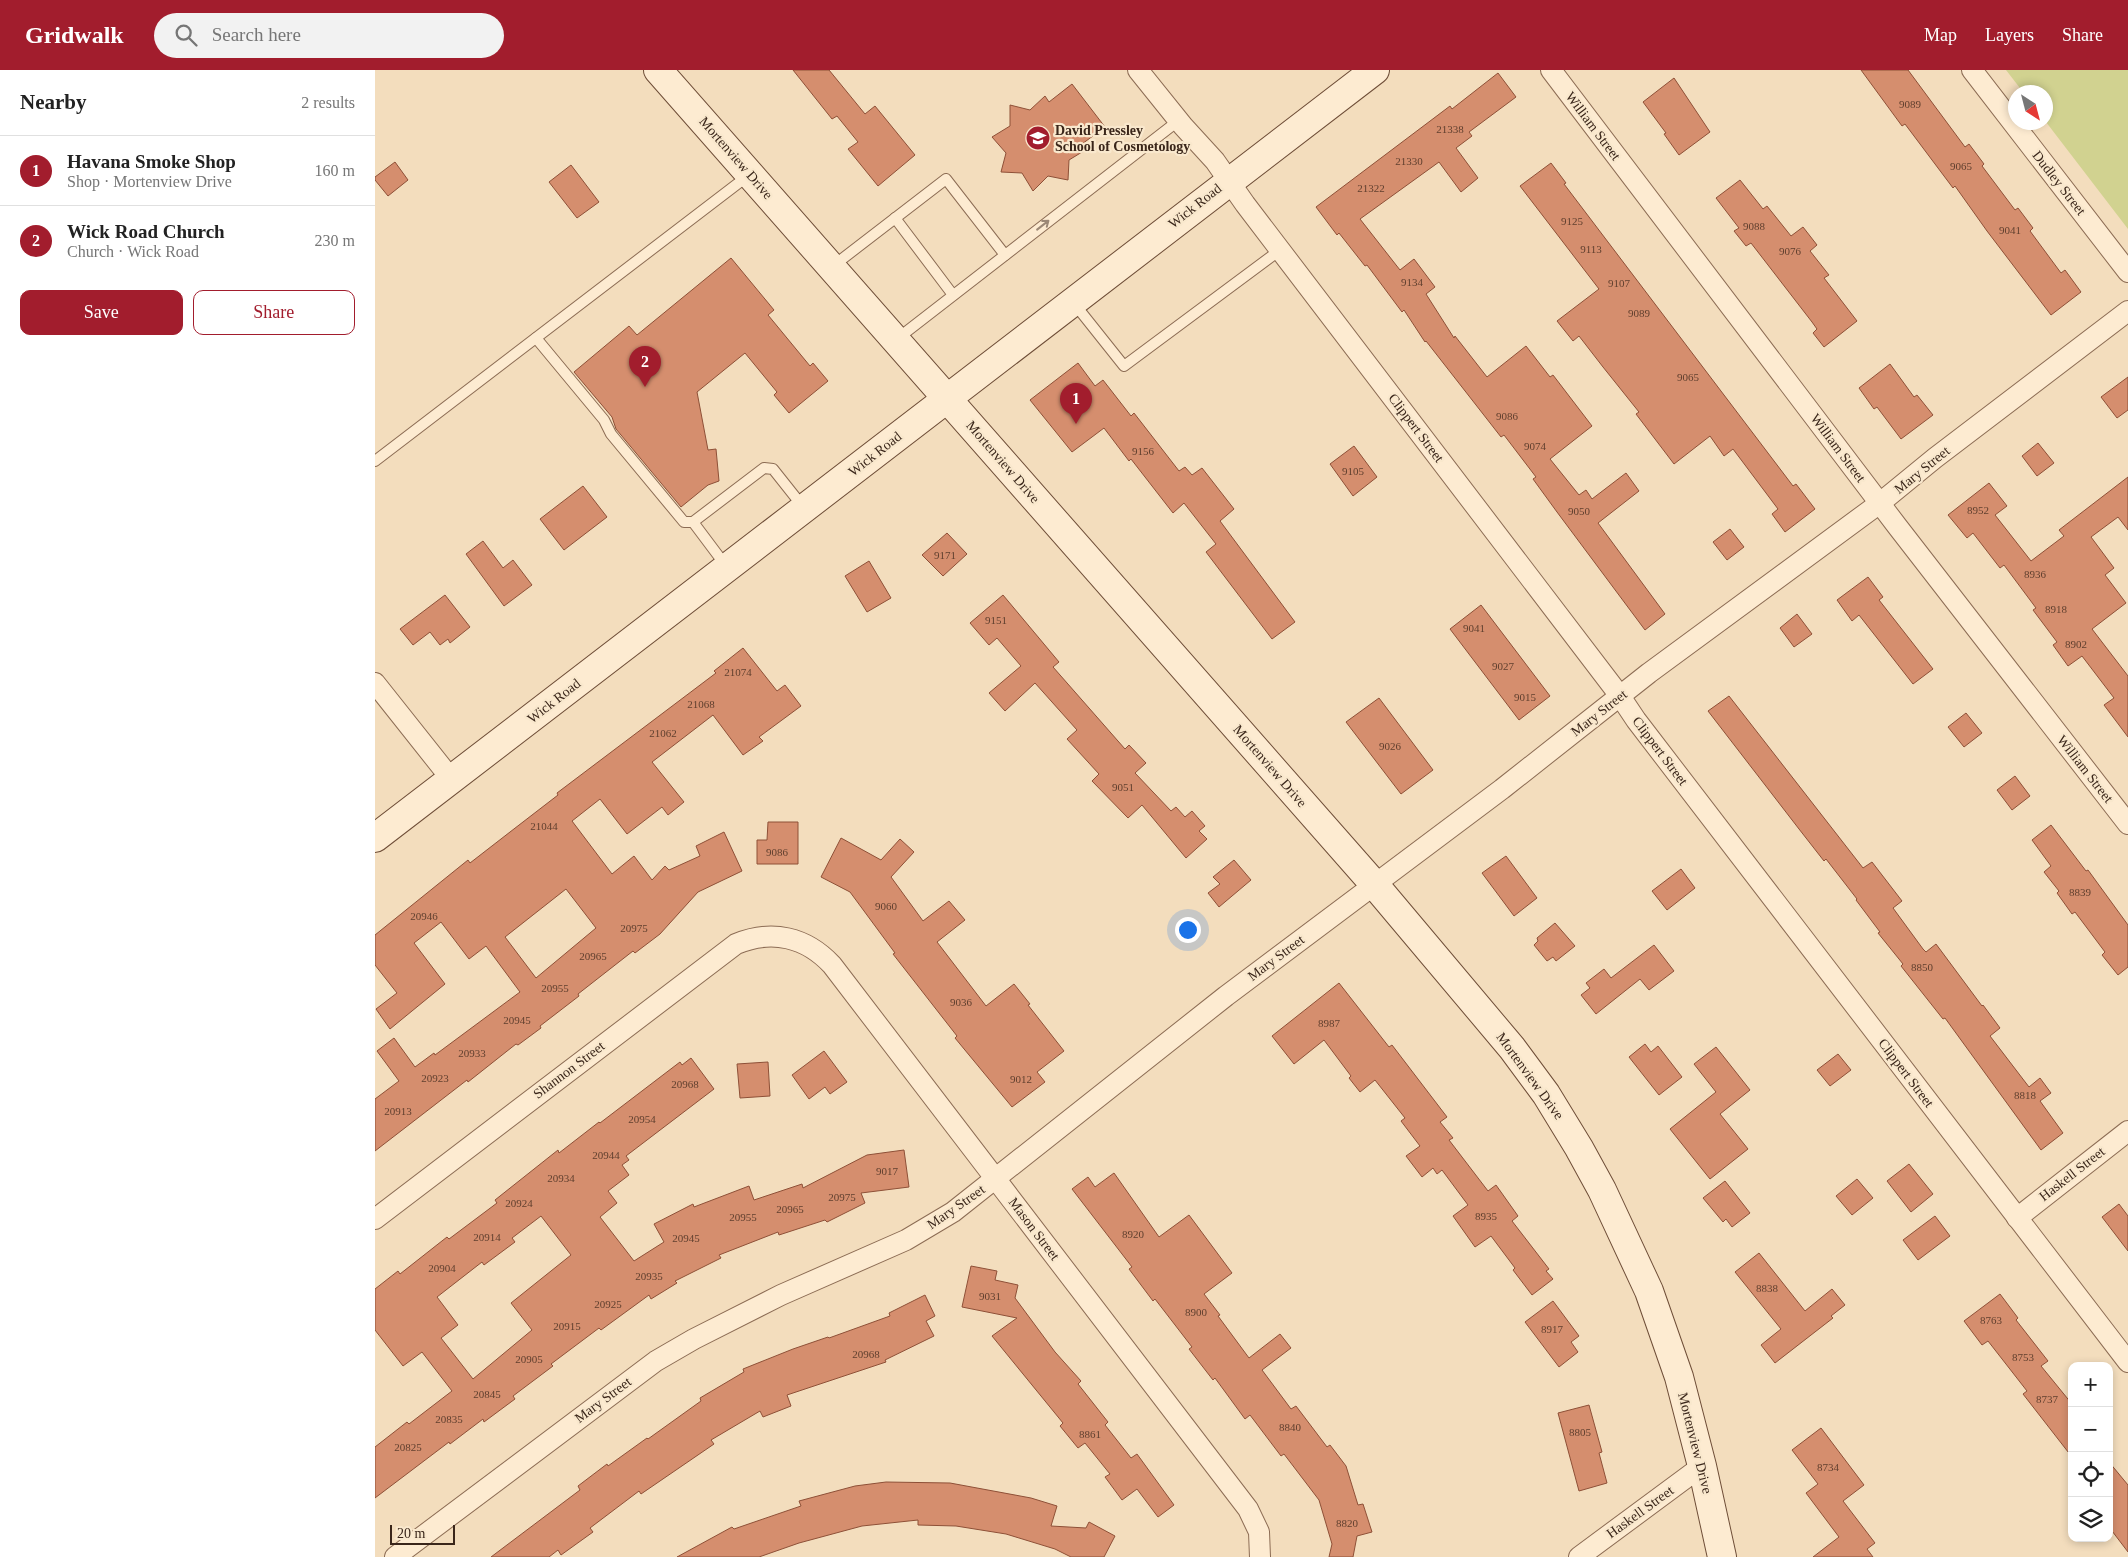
<!DOCTYPE html>
<meta charset="utf-8">
<style>
body{margin:0;font-family:Georgia,serif;background:#f2f2f2;color:#222}
.controls{position:absolute;right:15px;bottom:15px;display:grid;overflow:hidden;border-radius:10px;box-shadow:0 2px 8px #0003}
.controls button{width:45px;height:45px;display:grid;place-items:center;padding:0;border:0;border-bottom:1px solid #e0e0e0;background:#fff;color:#222;font:25px sans-serif}
.compass{position:absolute;left:1633px;top:15px;width:45px;height:45px;border-radius:50%;background:#fff;box-shadow:0 2px 8px #0003;rotate:144deg}
.scale{position:absolute;left:15px;bottom:12px;width:65px;box-sizing:border-box;padding-left:5px;border:2px solid #3a261a;border-top:0;font-size:14px;line-height:18px;white-space:nowrap;color:#3a261a;-webkit-text-stroke:4px #f9e8cd;paint-order:stroke}
.you{position:absolute;left:812px;top:859px;width:18px;height:18px;margin:-12px;border:4px solid #fff;border-radius:50%;background:#1a73e8;box-shadow:0 0 0 8px #1a73e833}
.badge{display:grid;place-items:center;width:32px;height:32px;border-radius:50%;background:#a21d2d;color:#fff;font-size:16px;font-weight:700}
.pin{position:absolute;translate:-50% -41px;filter:drop-shadow(0 1px 2px #0008)}
.pin::after{content:'';position:absolute;top:26px;width:18px;height:15px;background:inherit;clip-path:polygon(0 0,100% 0,50% 100%)}
.list{margin:0;padding:0;list-style:none}
h2{display:flex;justify-content:space-between;align-items:center;height:65px;margin:0;padding:0 20px;font-size:21px}
h2 small{font-size:16px;font-weight:400;color:#767676}
.list li{display:grid;grid-template-columns:32px 1fr auto;gap:15px;align-items:center;box-sizing:border-box;height:70px;padding:0 20px;border-top:1px solid #e0e0e0}
.list b{display:block;font-size:19px;white-space:nowrap}
.list p{margin:0;font-size:16px;white-space:nowrap;color:#767676}
.list em{font-size:16px;font-style:normal;color:#767676}
.actions{display:flex;gap:10px;padding:15px 20px}
.actions a{flex:1;padding:11px 0;border:1px solid #a21d2d;border-radius:10px;text-align:center;font-size:18px;color:#a21d2d}
.actions .main{background:#a21d2d;color:#fff}
.icon{flex:none;width:28px;height:28px;fill:none;stroke:currentColor;stroke-width:2;stroke-linecap:round;stroke-linejoin:round}
.map{position:relative;flex:none;width:1753px;height:1487px;overflow:hidden}
header{display:flex;align-items:center;gap:30px;box-sizing:border-box;height:70px;padding:0 25px;background:#a21d2d;color:#fff}
header strong{font-size:24px}
nav{display:flex;gap:28px;margin-inline-start:auto;font-size:18px}
.search{width:350px;height:45px;background:#f2f2f2;display:flex;align-items:center;gap:12px;box-sizing:border-box;padding:0 18px;border-radius:28px;color:#767676;font-size:19px}
main{display:flex}
aside{flex:1;background:#fff}
.map>svg:first-child{display:block}
.green{fill:#d1d290}
.building{fill:#d58e6e;stroke:#8e5037;fill-rule:evenodd}
.lines{fill:none;stroke-linecap:round;stroke-linejoin:round}
.lane-casing{stroke:#8c6c54;stroke-width:12}
.street-casing{stroke:#8c6c54;stroke-width:22}
.secondary-casing{stroke:#6e4d37;stroke-width:30}
.lane{stroke:#fdebd1;stroke-width:10}
.street{stroke:#fdebd1;stroke-width:20}
.secondary{stroke:#fdebd1;stroke-width:28}
.oneway{stroke:#9c8876}
.labels{text-anchor:middle;dominant-baseline:central;stroke-width:4.5;stroke-linejoin:round;paint-order:stroke}
.number-label{font-size:11px;fill:#61402f}
.street-label{font-size:14px;fill:#3a261a;stroke:#f9e8cd}
.poi-label{font-size:14px;font-weight:bold;fill:#3a261a;stroke:#f9e8cd;text-anchor:start}
</style>
<header>
<strong>Gridwalk</strong>
<div class="search"><svg class="icon" aria-label="search" viewBox="0 0 24 24"><circle cx="10" cy="10" r="6"/><path d="M15 15l6 6"/></svg>Search here</div>
<nav><a>Map</a><a>Layers</a><a>Share</a></nav>
</header>
<main>
<aside>
<h2>Nearby<small>2 results</small></h2>
<ul class="list">
<li><span class="badge">1</span><div><b>Havana Smoke Shop</b><p>Shop · Mortenview Drive</p></div><em>160 m</em></li>
<li><span class="badge">2</span><div><b>Wick Road Church</b><p>Church · Wick Road</p></div><em>230 m</em></li>
</ul>
<div class="actions"><a class="main">Save</a><a>Share</a></div>
</aside>
<div class="map">
<svg width="1753" height="1487" viewBox="0 0 1753 1487">
<rect width="100%" height="100%" fill="#f3ddbd"/>
<polygon class="green" points="1631,0 1753,0 1753,159 1671,52 1670,22 1648,22"/>
<g class="building">
<polygon points="418,0 454,0 490,44 500,36 540,85 503,116 473,79 483,72 462,46 457,49"/>
<polygon points="1486,0 1533,0 1590,77 1594,74 1609,94 1607,96 1640,140 1643,138 1658,158 1655,161 1686,203 1690,200 1706,222 1676,245 1612,161 1580,116 1578,118 1530,54 1527,56"/>
<polygon points="1123,3 1141,27 1094,62 1097,66 1081,78 1103,108 1086,122 1064,92 985,149 1025,200 1039,189 1060,217 1051,224 1079,268 1080,266 1112,307 1151,276 1175,307 1178,305 1217,356 1175,389 1204,425 1211,420 1217,429 1251,403 1264,421 1223,453 1290,544 1270,560 1182,442 1158,409 1161,407 1129,365 1126,367 1051,271 1050,272 1029,240 1027,242 992,195 990,196 964,163 962,165 941,137 1075,36 1077,39"/>
<polygon points="1299,8 1335,62 1304,85 1289,64 1291,63 1268,32"/>
<polygon points="697,14 730,57 707,74 712,79 694,90 693,110 673,106 658,121 647,103 626,102 631,83 617,67 635,56 635,35 655,40 670,26 674,32"/>
<polygon points="20,92 33,110 13,126 0,110 0,107"/>
<polygon points="1176,93 1191,113 1189,114 1396,387 1418,416 1421,414 1440,439 1410,462 1397,444 1403,439 1358,379 1349,386 1335,366 1299,394 1261,344 1264,342 1228,297 1204,266 1198,271 1182,251 1224,219 1145,116"/>
<polygon points="196,95 224,132 202,148 174,112"/>
<polygon points="1365,110 1388,139 1392,136 1416,166 1428,157 1442,175 1435,181 1454,205 1449,208 1482,251 1449,277 1438,263 1442,259 1437,252 1376,173 1371,176 1359,161 1364,158 1341,128"/>
<polygon points="356,188 399,240 393,245 435,296 438,293 453,311 414,343 399,325 402,322 370,283 322,322 333,380 341,379 344,411 333,415 306,437 241,359 237,347 199,302 254,256 262,265"/>
<polygon points="703,293 720,316 728,310 756,346 759,343 804,401 810,397 817,405 827,398 859,439 845,451 920,552 897,569 831,482 841,474 809,433 798,443 756,389 754,391 729,358 697,382 655,330"/>
<polygon points="1515,294 1539,327 1542,325 1558,345 1526,369 1502,337 1499,339 1484,318"/>
<polygon points="1753,307 1753,340 1742,348 1726,327"/>
<polygon points="1663,373 1679,393 1662,406 1647,386"/>
<polygon points="979,376 1002,407 978,426 955,394"/>
<polygon points="1753,407 1753,460 1743,447 1716,467 1739,498 1730,505 1751,533 1717,559 1753,606 1753,667 1729,635 1739,628 1707,586 1693,596 1678,575 1682,572 1658,540 1661,538 1629,495 1625,498 1598,463 1592,468 1573,445 1614,413 1632,436 1620,445 1656,491 1689,466 1684,460"/>
<polygon points="208,416 232,447 189,480 165,449"/>
<polygon points="1355,459 1369,477 1352,490 1338,472"/>
<polygon points="572,463 592,484 568,506 547,485"/>
<polygon points="108,471 128,498 138,490 157,515 129,536 91,484"/>
<polygon points="494,491 516,528 492,542 470,506"/>
<polygon points="1493,507 1508,527 1504,530 1558,599 1538,614 1484,545 1477,551 1462,530"/>
<polygon points="70,525 95,557 75,573 73,569 65,575 55,562 38,575 25,559"/>
<polygon points="628,525 684,592 678,597 750,679 754,675 771,693 760,703 796,741 801,737 810,747 817,741 830,756 824,761 832,769 811,788 767,735 753,748 717,711 724,704 692,669 702,660 660,613 630,641 614,623 646,596 622,568 614,575 595,553"/>
<polygon points="1106,535 1175,626 1144,650 1075,559"/>
<polygon points="1422,544 1437,564 1419,577 1405,558"/>
<path d="M368 578 402 621 410 615 426 636 384 667 388 671 368 685 338 645 277 692 309 732 293 745 287 737 252 764 225 729 197 751 237 804 259 786 277 810 290 796 294 800 325 786 321 776 349 762 367 801 323 822 285 864 260 883 258 881 203 924 204 926 165 956 166 958 143 975 141 974 93 1012 92 1010 0 1081V1029L24 1011 2 981 19 968 40 997 59 983 60 985 145 922 111 876 94 889 66 852 39 873 70 914 15 959 1 939 22 923 0 895V865L93 790 95 793 135 762 183 725 182 723 341 603 339 601ZM191 819 221 858 161 908 130 867Z"/>
<polygon points="1354,626 1488,798 1497,792 1527,831 1518,838 1548,879 1551,882 1561,874 1607,936 1608,935 1625,958 1615,966 1654,1017 1665,1008 1676,1023 1665,1031 1688,1063 1666,1080 1570,948 1568,949 1526,896 1528,894 1503,863 1505,862 1481,830 1482,829 1451,789 1449,791 1424,759 1333,641"/>
<polygon points="1004,628 1058,700 1026,724 971,652"/>
<polygon points="1591,643 1607,663 1589,677 1573,657"/>
<polygon points="1640,706 1655,726 1637,740 1622,720"/>
<polygon points="393,752 423,752 423,794 382,794 382,770 392,770"/>
<polygon points="1676,755 1711,801 1713,800 1753,855 1753,897 1743,905 1727,885 1730,882 1700,842 1697,844 1682,823 1684,821 1669,802 1676,796 1657,770"/>
<polygon points="466,768 506,790 525,769 539,782 516,807 548,851 574,831 590,850 562,872 611,936 639,914 655,934 653,935 689,981 662,1002 670,1012 637,1037 580,968 582,966 518,884 520,883 475,822 446,807"/>
<polygon points="1131,786 1162,828 1139,846 1107,803"/>
<polygon points="859,790 876,810 844,837 833,823 845,814 838,807"/>
<polygon points="1306,799 1320,818 1292,840 1277,821"/>
<polygon points="1180,853 1200,876 1181,891 1178,887 1172,891 1159,875 1163,871 1162,868"/>
<polygon points="1279,875 1299,901 1274,920 1265,909 1221,944 1206,925 1215,918 1211,913 1229,899 1236,908"/>
<polygon points="964,913 1014,977 1017,975 1072,1047 1065,1052 1078,1068 1074,1070 1113,1121 1121,1115 1143,1146 1137,1151 1174,1199 1171,1201 1178,1209 1157,1225 1138,1200 1140,1198 1116,1166 1100,1177 1078,1146 1093,1135 1067,1100 1062,1104 1058,1098 1047,1107 1031,1086 1045,1076 1026,1051 1030,1048 1000,1010 985,1022 974,1008 976,1006 949,970 919,994 897,966"/>
<polygon points="1270,974 1276,982 1283,976 1307,1007 1284,1025 1254,987"/>
<polygon points="1341,977 1375,1020 1345,1044 1373,1079 1335,1109 1295,1059 1341,1022 1319,994"/>
<polygon points="449,981 472,1012 455,1024 450,1017 434,1029 417,1005"/>
<polygon points="1463,984 1476,1000 1455,1016 1442,1000"/>
<path d="M316 988 339 1019 251 1086 254 1090 247 1095 254 1105 233 1121 242 1133 225 1147 259 1191 289 1172 279 1154 318 1134 319 1137 374 1116 379 1130 427 1114 428 1118 492 1085 529 1080 534 1117 486 1123 490 1133 452 1152 450 1150 404 1165 403 1162 344 1185 346 1188 300 1211 302 1213 276 1229 274 1225 226 1260 224 1258 176 1294 178 1296 138 1326 140 1329 109 1352 108 1349 75 1374 74 1372 0 1428V1377L32 1352 34 1354 77 1321 47 1282 28 1296 0 1260V1219L23 1201 25 1204 72 1167 74 1169 122 1133 120 1130 183 1080 184 1083 224 1052 225 1053 305 992 307 995ZM166 1146 196 1185 136 1233 157 1260 98 1309 66 1268 83 1255 62 1227 107 1192 109 1195 140 1172 137 1168Z"/>
<polygon points="393,992 395,1026 365,1028 362,994"/>
<polygon points="1534,1094 1558,1124 1536,1142 1512,1111"/>
<polygon points="739,1103 784,1167 814,1145 857,1203 829,1224 845,1245 843,1246 874,1288 905,1264 916,1278 887,1300 916,1339 921,1336 952,1377 955,1375 971,1396 983,1435 988,1434 997,1462 982,1466 978,1487 954,1487 957,1474 944,1430 909,1384 906,1386 875,1345 870,1349 840,1308 838,1310 814,1279 817,1277 780,1229 778,1231 754,1199 757,1197 697,1119 713,1107 720,1117"/>
<polygon points="1482,1109 1498,1128 1477,1145 1461,1126"/>
<polygon points="1350,1111 1375,1143 1357,1157 1351,1149 1348,1152 1328,1128"/>
<polygon points="1744,1134 1753,1146 1753,1181 1727,1147"/>
<polygon points="1560,1146 1575,1166 1543,1190 1528,1170"/>
<polygon points="1384,1183 1430,1241 1457,1219 1470,1235 1456,1246 1458,1248 1400,1293 1386,1275 1406,1259 1360,1202"/>
<polygon points="596,1196 622,1201 620,1210 643,1215 640,1228 680,1282 706,1311 703,1314 733,1352 730,1355 756,1388 762,1384 799,1435 783,1447 762,1419 747,1430 730,1407 735,1404 710,1373 703,1378 685,1356 688,1353 617,1266 642,1248 587,1237"/>
<polygon points="1625,1224 1643,1248 1641,1250 1673,1291 1666,1296 1697,1334 1697,1387 1648,1324 1652,1321 1613,1271 1607,1275 1589,1251"/>
<polygon points="550,1225 560,1246 551,1251 559,1266 510,1290 511,1292 412,1325 416,1336 388,1347 385,1341 336,1370 339,1374 266,1424 264,1421 215,1458 218,1462 186,1485 183,1480 174,1487 116,1487 205,1420 203,1416 232,1394 233,1396 272,1368 273,1369 326,1331 325,1328 369,1302 368,1299 418,1279 453,1267 454,1268 515,1246 514,1243"/>
<polygon points="1178,1231 1204,1266 1196,1272 1203,1282 1184,1297 1150,1252"/>
<polygon points="1214,1335 1227,1382 1224,1383 1232,1413 1204,1421 1183,1343"/>
<polygon points="1446,1358 1489,1415 1468,1431 1500,1473 1492,1479 1498,1487 1438,1487 1464,1467 1431,1423 1443,1414 1417,1380"/>
<polygon points="1734,1392 1753,1415 1753,1482 1734,1457"/>
<polygon points="511,1412 575,1413 656,1428 682,1436 676,1456 711,1458 714,1452 740,1466 729,1487 696,1487 680,1479 631,1464 581,1456 543,1455 543,1450 487,1456 424,1473 384,1487 302,1487 357,1457 359,1459 426,1436 424,1431 480,1416"/>
</g>
<g class="lines">
<defs>
<g id="lane">
<polyline points="520,148 578,225"/>
<polyline points="458,196 571,109 630,185"/>
<polyline points="698,232 749,296 905,180"/>
<polyline points="161,268 229,350 236,364 309,452 318,452"/>
<polyline points="522,269 803,51"/>
<polyline points="0,391 374,105"/>
<polyline points="351,496 318,452 389,398 398,399 429,438"/>
</g>
<g id="street">
<polyline points="763,0 808,56 840,91 870,134 1245,626 1261,650 1753,1292"/>
<polyline points="1176,0 1522,456 1753,754"/>
<polyline points="1597,0 1753,202"/>
<polyline points="0,613 77,710"/>
<polyline points="1642,1148 1753,1061"/>
<path d="M0 1149 361 874C397 859 431 867 457 895L873 1439 884 1462 885 1487"/>
<polyline points="20,1487 281,1291 319,1269 406,1225 531,1170 578,1142 851,926 1127,719 1274,603 1505,433 1560,388 1753,241"/>
<polyline points="1204,1487 1327,1396"/>
</g>
<g id="secondary">
<polyline points="283,0 999,814 1137,978 1171,1024 1204,1078 1227,1120 1274,1221 1304,1307 1327,1396 1347,1487"/>
<polyline points="0,768 1000,0"/>
</g>
</defs>
<use href="#lane" class="lane-casing"/>
<use href="#street" class="street-casing"/>
<use href="#secondary" class="secondary-casing"/>
<use href="#lane" class="lane"/>
<use href="#street" class="street"/>
<use href="#secondary" class="secondary"/>
</g>
<defs><path id="oneway-shaft" d="M-6 0H5M1.5-3L5.5 0L1.5 3" fill="none" stroke-width="1.6" stroke-linecap="round" stroke-linejoin="round" transform="scale(1.25)"/></defs>
<use class="oneway" href="#oneway-shaft" transform="translate(668 155) rotate(-38)"/>
<defs>
<symbol id="school-disc" viewBox="-11 -11 22 22"><circle r="9.5" fill="#a21d2d" stroke="#f9e8cd"/><path d="M0-5L7-2L0 1L-7-2ZM-4 1L0 2.5L4 1V4Q0 6-4 4Z" fill="#fff"/></symbol>
</defs>
<g fill-rule="evenodd">
<use href="#school-disc" x="649" y="54" width="28" height="28"/>
</g>
<g class="labels">
<g class="number-label">
<text x="1535" y="34">9089</text>
<text x="1075" y="59">21338</text>
<text x="1034" y="91">21330</text>
<text x="1586" y="96">9065</text>
<text x="996" y="118">21322</text>
<text x="1197" y="151">9125</text>
<text x="1379" y="156">9088</text>
<text x="1635" y="160">9041</text>
<text x="1216" y="179">9113</text>
<text x="1415" y="181">9076</text>
<text x="1037" y="212">9134</text>
<text x="1244" y="213">9107</text>
<text x="1264" y="243">9089</text>
<text x="1313" y="307">9065</text>
<text x="1132" y="346">9086</text>
<text x="1160" y="376">9074</text>
<text x="768" y="381">9156</text>
<text x="978" y="401">9105</text>
<text x="1603" y="440">8952</text>
<text x="1204" y="441">9050</text>
<text x="570" y="485">9171</text>
<text x="1660" y="504">8936</text>
<text x="1681" y="539">8918</text>
<text x="621" y="550">9151</text>
<text x="1099" y="558">9041</text>
<text x="1701" y="574">8902</text>
<text x="1128" y="596">9027</text>
<text x="363" y="602">21074</text>
<text x="1150" y="627">9015</text>
<text x="326" y="634">21068</text>
<text x="288" y="663">21062</text>
<text x="1015" y="676">9026</text>
<text x="748" y="717">9051</text>
<text x="169" y="756">21044</text>
<text x="402" y="782">9086</text>
<text x="1705" y="822">8839</text>
<text x="511" y="836">9060</text>
<text x="49" y="846">20946</text>
<text x="259" y="858">20975</text>
<text x="218" y="886">20965</text>
<text x="1547" y="897">8850</text>
<text x="180" y="918">20955</text>
<text x="586" y="932">9036</text>
<text x="142" y="950">20945</text>
<text x="954" y="953">8987</text>
<text x="97" y="983">20933</text>
<text x="60" y="1008">20923</text>
<text x="646" y="1009">9012</text>
<text x="310" y="1014">20968</text>
<text x="1650" y="1025">8818</text>
<text x="23" y="1041">20913</text>
<text x="267" y="1049">20954</text>
<text x="231" y="1085">20944</text>
<text x="512" y="1101">9017</text>
<text x="186" y="1108">20934</text>
<text x="467" y="1127">20975</text>
<text x="144" y="1133">20924</text>
<text x="415" y="1139">20965</text>
<text x="1111" y="1146">8935</text>
<text x="368" y="1147">20955</text>
<text x="758" y="1164">8920</text>
<text x="112" y="1167">20914</text>
<text x="311" y="1168">20945</text>
<text x="67" y="1198">20904</text>
<text x="274" y="1206">20935</text>
<text x="1392" y="1218">8838</text>
<text x="615" y="1226">9031</text>
<text x="233" y="1234">20925</text>
<text x="821" y="1242">8900</text>
<text x="1616" y="1250">8763</text>
<text x="192" y="1256">20915</text>
<text x="1177" y="1259">8917</text>
<text x="491" y="1284">20968</text>
<text x="1648" y="1287">8753</text>
<text x="154" y="1289">20905</text>
<text x="112" y="1324">20845</text>
<text x="1672" y="1329">8737</text>
<text x="74" y="1349">20835</text>
<text x="915" y="1357">8840</text>
<text x="1205" y="1362">8805</text>
<text x="715" y="1364">8861</text>
<text x="33" y="1377">20825</text>
<text x="1453" y="1397">8734</text>
<text x="972" y="1453">8820</text>
</g>
<g class="street-label">
<text transform="translate(1218 56) rotate(53)">William Street</text>
<text transform="translate(361 88) rotate(49)">Mortenview Drive</text>
<text transform="translate(1684 113) rotate(52)">Dudley Street</text>
<text transform="translate(820 136) rotate(-38)">Wick Road</text>
<text transform="translate(1041 358) rotate(53)">Clippert Street</text>
<text transform="translate(1463 378) rotate(53)">William Street</text>
<text transform="translate(500 384) rotate(-38)">Wick Road</text>
<text transform="translate(628 392) rotate(49)">Mortenview Drive</text>
<text transform="translate(1547 400) rotate(-39)">Mary Street</text>
<text transform="translate(179 631) rotate(-38)">Wick Road</text>
<text transform="translate(1224 643) rotate(-38)">Mary Street</text>
<text transform="translate(1285 681) rotate(53)">Clippert Street</text>
<text transform="translate(895 696) rotate(49)">Mortenview Drive</text>
<text transform="translate(1710 699) rotate(52)">William Street</text>
<text transform="translate(901 888) rotate(-37)">Mary Street</text>
<text transform="translate(194 1000) rotate(-37)">Shannon Street</text>
<text transform="translate(1531 1003) rotate(53)">Clippert Street</text>
<text transform="translate(1155 1006) rotate(54)">Mortenview Drive</text>
<text transform="translate(1697 1104) rotate(-38)">Haskell Street</text>
<text transform="translate(581 1137) rotate(-35)">Mary Street</text>
<text transform="translate(659 1159) rotate(53)">Mason Street</text>
<text transform="translate(228 1330) rotate(-37)">Mary Street</text>
<text transform="translate(1320 1373) rotate(76)">Mortenview Drive</text>
<text transform="translate(1265 1442) rotate(-36)">Haskell Street</text>
</g>
<g class="poi-label">
<text x="680" y="60">David Pressley<tspan x="680" dy="16">School of Cosmetology</tspan></text>
</g>
</g>
</svg>
<div class="controls">
<button>+</button>
<button>−</button>
<button><svg class="icon" aria-label="locate" viewBox="0 0 24 24"><circle cx="12" cy="12" r="6"/><path d="M12 2v4M12 18v4M2 12h4M18 12h4"/></svg></button>
<button><svg class="icon" aria-label="layers" viewBox="0 0 24 24"><path d="M12 4l9 5-9 5-9-5zM3 14l9 5 9-5"/></svg></button>
</div>
<svg class="compass" viewBox="-18 -18 36 36"><path d="M0-13l5 13h-10z" fill="#e53935"/><path d="M0 13l5-13h-10z" fill="#767676"/></svg>
<div class="scale">20 m</div>
<div class="you"></div>
<div class="pin badge" style="left:701px;top:354px">1</div>
<div class="pin badge" style="left:270px;top:317px">2</div>
</div>
</main>
